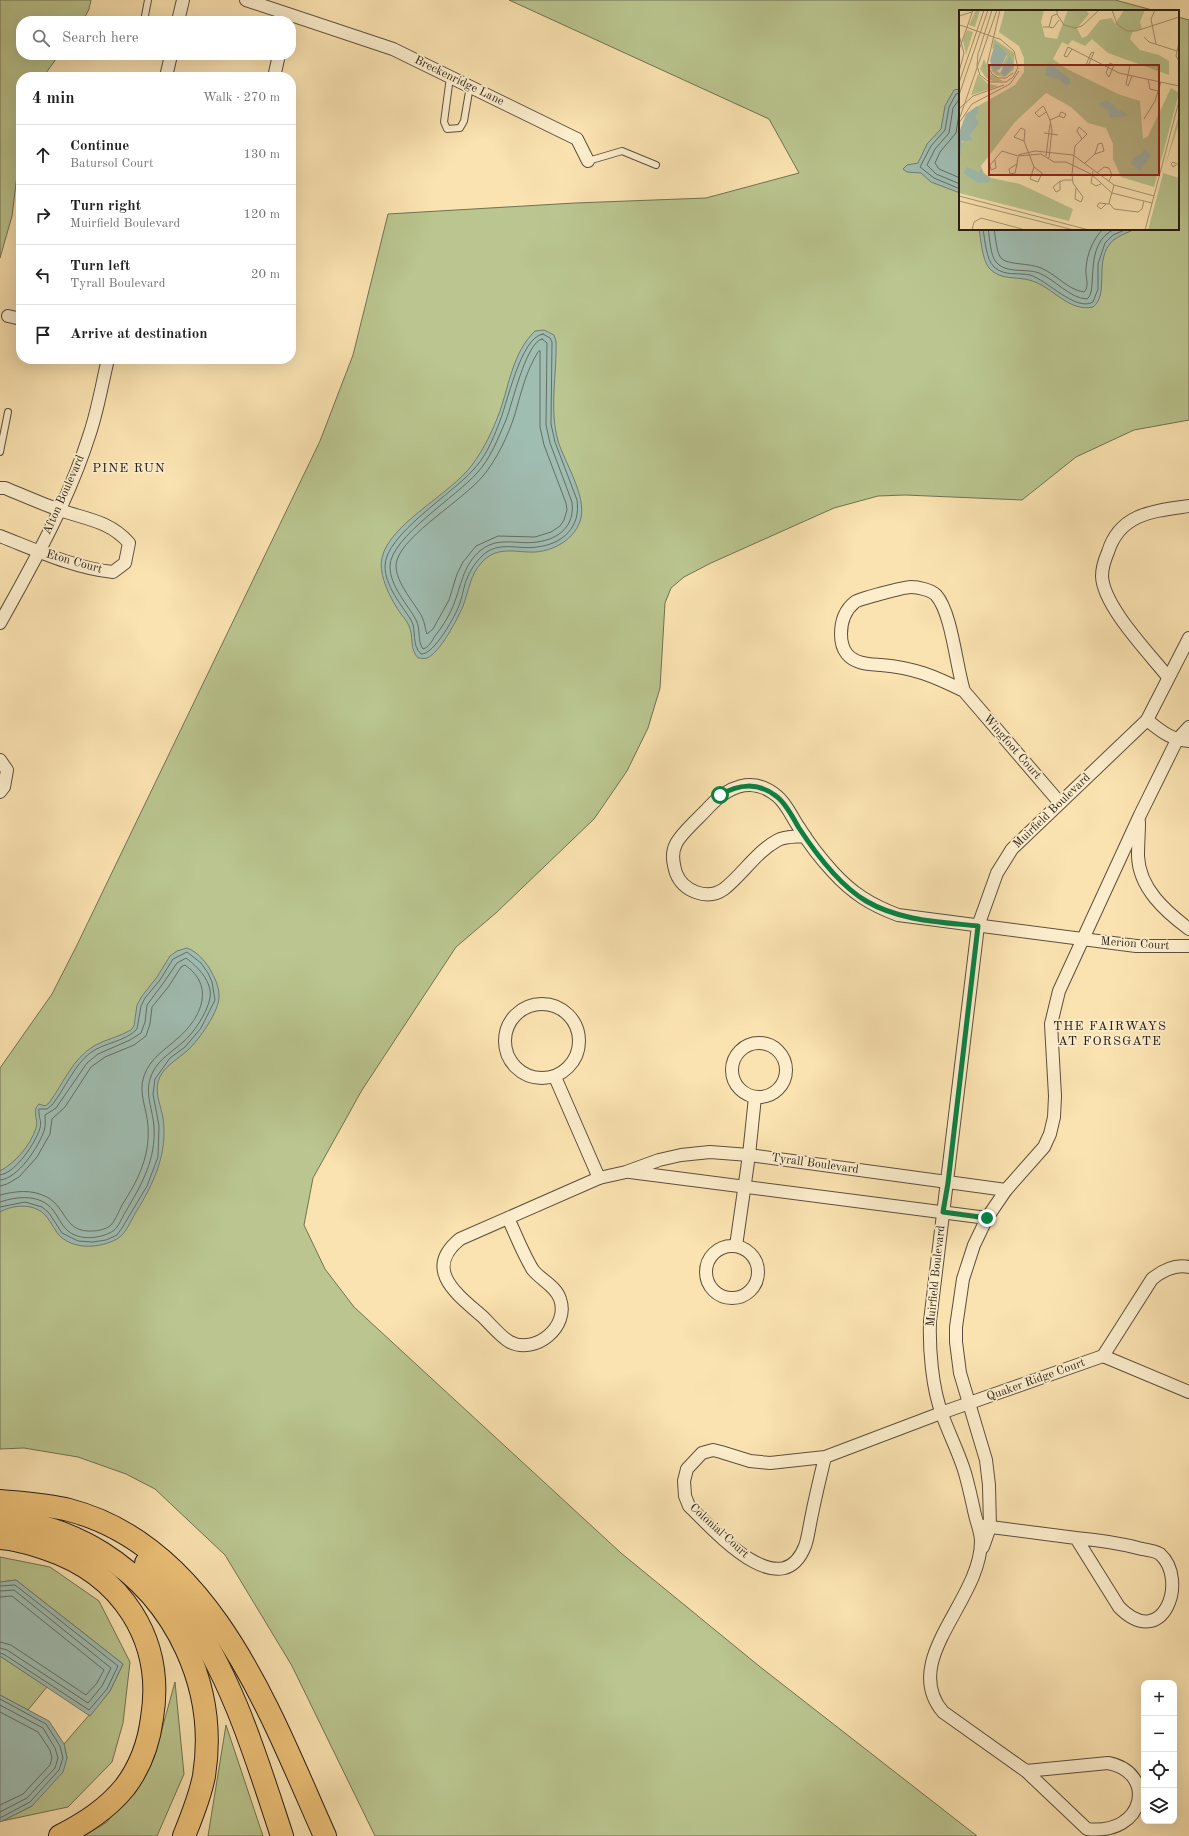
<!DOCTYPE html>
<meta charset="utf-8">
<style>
body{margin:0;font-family:"Old Standard TT",serif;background:#f2f2f2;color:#222}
.controls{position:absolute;right:12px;bottom:12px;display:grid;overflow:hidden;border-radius:8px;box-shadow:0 4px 16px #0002}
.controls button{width:36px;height:36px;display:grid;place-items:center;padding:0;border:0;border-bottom:1px solid #e0e0e0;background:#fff;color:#222;font:20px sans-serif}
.stop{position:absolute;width:12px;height:12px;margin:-9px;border:3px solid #0b8043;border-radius:50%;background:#fff}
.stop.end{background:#0b8043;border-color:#fff;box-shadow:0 1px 4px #0008}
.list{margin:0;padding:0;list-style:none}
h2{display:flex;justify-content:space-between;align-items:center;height:52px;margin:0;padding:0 16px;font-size:17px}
h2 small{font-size:13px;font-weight:400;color:#767676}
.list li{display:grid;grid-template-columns:26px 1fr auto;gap:12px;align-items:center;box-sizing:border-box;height:60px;padding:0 16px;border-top:1px solid #e0e0e0}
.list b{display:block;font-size:15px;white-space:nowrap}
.list p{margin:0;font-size:13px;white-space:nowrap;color:#767676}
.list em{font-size:13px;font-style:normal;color:#767676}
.icon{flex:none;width:22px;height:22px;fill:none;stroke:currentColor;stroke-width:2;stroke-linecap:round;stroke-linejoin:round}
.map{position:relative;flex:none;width:1189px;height:1836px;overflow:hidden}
.search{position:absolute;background:#fff;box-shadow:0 4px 16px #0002;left:16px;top:16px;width:280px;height:44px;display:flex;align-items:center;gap:10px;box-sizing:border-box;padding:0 14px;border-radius:16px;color:#767676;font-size:15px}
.panel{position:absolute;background:#fff;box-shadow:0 4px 16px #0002;left:16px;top:72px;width:280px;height:292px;border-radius:16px}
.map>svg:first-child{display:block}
.green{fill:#bac58f;stroke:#707252}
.water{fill:#a0bdb2;stroke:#707d74}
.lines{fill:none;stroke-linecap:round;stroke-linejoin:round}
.shore{stroke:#646e64;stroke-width:1}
.service-casing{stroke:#5c4f3d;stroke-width:8}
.minor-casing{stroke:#5c4f3d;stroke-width:14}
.motorway-casing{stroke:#271e16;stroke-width:24}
.service{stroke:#fcedcc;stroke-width:6}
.minor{stroke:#fcedcc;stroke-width:12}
.motorway{stroke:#eec278;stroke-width:22}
.route{stroke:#0b8043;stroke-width:5}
.labels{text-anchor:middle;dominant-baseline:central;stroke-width:3.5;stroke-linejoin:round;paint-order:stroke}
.street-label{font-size:12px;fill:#271e16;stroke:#fcedcc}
.neighbourhood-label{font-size:13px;letter-spacing:1px;fill:#271e16;stroke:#fcedcc}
.inset-road{fill:none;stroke:#a69473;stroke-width:1}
.view{fill:#8f2418;fill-opacity:0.15;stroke:#8f2418;stroke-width:2}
.inset-edge{fill:none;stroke:#271e16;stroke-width:2}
</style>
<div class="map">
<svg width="1189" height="1836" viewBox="0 0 1189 1836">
<rect width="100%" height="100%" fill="#fbe3b1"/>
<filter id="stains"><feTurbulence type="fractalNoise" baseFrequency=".005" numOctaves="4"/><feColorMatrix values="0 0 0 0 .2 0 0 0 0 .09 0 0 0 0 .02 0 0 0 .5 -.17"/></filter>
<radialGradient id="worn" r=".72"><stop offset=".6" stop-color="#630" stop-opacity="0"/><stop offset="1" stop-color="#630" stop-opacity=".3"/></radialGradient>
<g class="green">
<polygon points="0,0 91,0 89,9 83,21 21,21 21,55 59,55 43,77 21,77 21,143 12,216 0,258"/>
<polygon points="509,0 1115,0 1156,11 960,11 960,229 1178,229 1178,17 1189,20 1189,420 1134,430 1076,457 1022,500 905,495 878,496 834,508 711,563 684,577 671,588 665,603 660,688 648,728 627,771 594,819 497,912 456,947 362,1090 313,1178 304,1225 325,1269 354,1307 621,1553 759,1666 977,1836 375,1836 292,1666 225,1555 155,1489 126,1474 78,1457 24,1448 0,1449 0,1068 52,994 77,945 320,441 353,355 388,214 575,203 706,198 799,173 769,119"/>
<polygon points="0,1557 50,1567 99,1601 130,1662 123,1723 112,1762 68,1807 2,1821 32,1806 67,1758 64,1744 110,1691 123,1664 16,1580 0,1582"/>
<polygon points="0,1656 47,1687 28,1710 0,1695"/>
<polygon points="175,1682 184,1774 157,1836 84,1836 107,1822 154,1758"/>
<polygon points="226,1725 263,1836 208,1836"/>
</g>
<g class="water">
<polygon points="960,89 960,193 931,182 921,173 907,172 903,169 907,165 918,163 927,144 941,129 945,106 954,90"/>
<path d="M979 229H1135C1127 233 1114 237 1109 245 1095 264 1109 295 1093 307 1070 312 1055 290 1035 282 1019 275 1002 282 989 268 982 259 981 240 979 229Z"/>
<path d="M544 330 554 335 556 341C557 374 549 408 558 441 565 463 586 495 581 518 576 538 556 550 536 552 516 553 498 545 482 562 470 575 469 590 463 606 458 618 440 653 427 658 425 659 421 658 418 658 409 648 414 637 409 626 407 621 404 618 401 614 391 600 378 575 382 558 389 524 451 494 472 465 484 449 493 430 500 411 509 385 513 352 535 331Z"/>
<path d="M187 948C198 952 207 963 212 973 216 980 219 988 219 996 220 1010 199 1040 188 1050 177 1060 162 1067 158 1082 155 1094 161 1106 163 1118 168 1153 154 1183 136 1212 131 1220 126 1234 117 1239 100 1248 76 1250 61 1237 55 1232 52 1223 47 1217 36 1203 14 1204 0 1212V1171C16 1162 30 1146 36 1128 39 1119 31 1111 39 1104L45 1106 49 1103C63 1084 73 1058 94 1046 106 1039 119 1037 131 1030L134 1026 137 1005 142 996 157 977 170 956 177 951Z"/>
<polygon points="16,1580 123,1664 110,1691 90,1716 0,1656 0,1582"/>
<polygon points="0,1695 49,1721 64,1744 67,1758 63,1772 32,1806 0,1822"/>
</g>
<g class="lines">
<g class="shore">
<polyline points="960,93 956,94 949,107 945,130 931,146 920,167 934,178 960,189"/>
<polyline points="960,98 953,108 949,133 935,149 927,165 936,174 960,184"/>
<polyline points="960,107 956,133 940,152 935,163 939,169 960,178"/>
<path d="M983 229C985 240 986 259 994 267 1006 277 1017 272 1030 275 1047 280 1076 312 1093 302L1098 289V264L1105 243 1113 235 1127 229"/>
<path d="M988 229C990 238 990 255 996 262 1006 274 1025 268 1039 273 1056 280 1069 298 1087 299 1099 291 1082 243 1115 229"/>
<path d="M994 229C996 237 996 254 1002 259 1009 265 1030 263 1041 268 1056 274 1068 290 1084 292 1090 287 1085 276 1086 268 1087 254 1093 239 1103 229"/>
<path d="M543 334 550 338 552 342 551 424 555 442 577 500C581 527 563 544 537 547 518 550 498 540 482 556 476 562 471 569 468 576 464 584 463 594 460 603 456 615 434 655 421 654 411 645 417 630 411 620 401 604 385 586 385 566 385 535 452 494 473 470 485 458 492 441 498 426 507 406 520 337 543 334Z"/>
<path d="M542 339 547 343 546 425 550 443 572 502C575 525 560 539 537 542 517 545 499 536 481 550 464 564 462 582 455 601 451 613 443 626 435 636 432 641 429 647 423 649 417 641 421 629 416 620 407 603 390 587 390 566 390 538 458 495 477 473 491 458 498 438 506 420 512 405 526 342 542 339Z"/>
<path d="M540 351V427L544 445 566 503 567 510 564 520 560 526 551 532 535 537 498 536 476 546 463 562 457 574 449 600 433 629 427 634C425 629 425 623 422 617 415 603 391 578 397 560 405 534 463 500 483 476 497 459 508 436 515 414 521 393 526 371 538 352Z"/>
<path d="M0 1175C16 1173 36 1142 40 1128 42 1121 38 1116 39 1109H47L52 1105C64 1090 75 1064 90 1053 105 1042 125 1042 137 1029L141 1006 145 998 160 980 173 959 187 952 201 963 208 973 212 982 215 1000 201 1028 185 1047 170 1058 155 1079 153 1094 159 1126 158 1157 147 1186 122 1228 117 1235 106 1240 93 1242 78 1241 62 1233 49 1213 42 1207 25 1202 0 1207"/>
<path d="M0 1180C18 1179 39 1146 44 1131 46 1125 45 1121 45 1115L56 1108 87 1063 98 1054 130 1040 141 1033 145 1022 147 1005 164 982 177 963 186 958C197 966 213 982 210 998 207 1013 194 1033 182 1043 169 1054 155 1062 150 1079 145 1095 153 1110 154 1127 156 1159 142 1184 126 1211 122 1217 119 1227 113 1231 101 1239 78 1241 67 1230 61 1225 58 1216 53 1210 40 1194 18 1196 0 1202"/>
<path d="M0 1186 7 1184 19 1177 37 1157 50 1134 52 1119 65 1107 91 1067 105 1057 134 1045 146 1036 150 1024 152 1007 169 986 181 967 185 965C215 986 202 1017 178 1038 165 1050 150 1058 144 1076 138 1093 147 1109 148 1126 150 1157 138 1180 122 1205 119 1211 115 1221 110 1226 106 1229 98 1231 93 1231 64 1233 67 1208 47 1197 31 1189 16 1191 0 1195"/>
<polyline points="0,1586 15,1585 118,1666 107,1689 89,1710 5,1655 0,1653"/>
<polyline points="0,1591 14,1590 111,1668 102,1686 88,1703 7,1650 0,1648"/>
<polyline points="0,1597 12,1596 104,1670 97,1683 86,1695 11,1645 0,1642"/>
<polyline points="0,1699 46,1724 60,1746 63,1758 59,1770 30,1802 0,1818"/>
<polyline points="0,1705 43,1728 55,1748 58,1758 55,1768 27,1798 0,1812"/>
<polyline points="0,1712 38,1732 50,1750 52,1758 50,1765 23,1794 0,1805"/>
</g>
<defs>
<g id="service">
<polyline points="144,21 148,0"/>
<polyline points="450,77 444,122 447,129 460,128 464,121 470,86"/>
<polyline points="588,161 622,151 656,165"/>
<polyline points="0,452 8,412"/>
</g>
<g id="minor">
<polyline points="246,0 393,49 577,139 588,161"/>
<polyline points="178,21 183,0"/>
<polyline points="166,77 171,55"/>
<polyline points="274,77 279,55"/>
<polyline points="8,316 21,319"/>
<path d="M0 488H5C22 495 40 503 57 509 84 519 109 520 129 543L125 563 113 572C74 568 36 550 0 536"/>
<path d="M0 623C34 562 69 500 90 433 98 409 102 384 108 359"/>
<path d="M1168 677C1149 653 1103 606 1102 576 1102 568 1105 559 1108 552 1120 513 1154 511 1189 506"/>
<path d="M964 691C934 676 915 668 881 665 869 664 855 664 847 654 842 648 841 641 841 634 841 621 845 610 855 602 859 599 904 587 911 587 918 587 931 590 936 595 952 613 956 666 964 691L1060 803"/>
<path d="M1147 720C1161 731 1171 740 1189 741"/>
<polyline points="0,760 7,770 4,787 0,792"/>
<path d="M1139 822C1139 833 1138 844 1138 856 1139 888 1165 911 1189 929"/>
<path d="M805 836C796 837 785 836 778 840 756 852 743 874 724 889 707 901 683 891 676 873 673 863 671 853 676 844 680 834 701 816 708 808 727 787 752 775 777 796 786 803 792 817 798 826 808 842 820 858 833 872 852 893 871 905 898 915L1136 946H1189"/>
<circle cx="542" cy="1041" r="37"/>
<circle cx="759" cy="1070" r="27"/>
<polyline points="555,1077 599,1178"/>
<polyline points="630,1172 987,1218"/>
<path d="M508 1218C516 1235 523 1254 533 1270 541 1280 556 1286 560 1299 570 1327 535 1355 510 1342 502 1338 490 1324 483 1317 458 1295 422 1270 460 1239L599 1178 626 1172 659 1160 681 1155 710 1152 749 1155 1006 1190"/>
<circle cx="732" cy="1272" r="26"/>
<polyline points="736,1246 749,1155 755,1097"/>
<polyline points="1103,1356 1189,1392"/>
<path d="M825 1457C820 1478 815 1498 811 1519 809 1528 808 1538 805 1546 781 1607 713 1529 689 1506L685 1496 684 1481 687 1469 702 1453 713 1450 721 1452 750 1461 770 1463 825 1457 941 1413 1103 1356 1152 1279C1163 1270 1175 1264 1189 1267"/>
<path d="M983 1526 1076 1538 1119 1607C1163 1652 1189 1580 1160 1554 1155 1551 1148 1550 1142 1549 1120 1543 1099 1540 1076 1538"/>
<polyline points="983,1547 990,1527 989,1485 986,1460 960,1373 956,1342 956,1327 963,1279 974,1245 987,1218 1006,1190 1044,1147 1050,1134 1054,1117 1055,1096 1051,1024 1059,991 1140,815 1177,740 1189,727"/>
<path d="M1026 1771 1108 1763C1157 1772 1146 1836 1087 1829L1026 1771 943 1712C899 1660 981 1601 981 1541 981 1533 977 1523 975 1515 972 1501 969 1487 965 1473 959 1453 949 1434 942 1414 932 1388 929 1348 930 1321L978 926 997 873 1012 849 1147 720 1189 638"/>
</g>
<g id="motorway">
<path d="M0 1501C23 1503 46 1504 69 1510 212 1547 271 1716 325 1836"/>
<path d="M0 1521C36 1521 73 1535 102 1553 177 1600 218 1688 204 1776 200 1797 192 1816 184 1836"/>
<path d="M0 1538C16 1539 32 1544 47 1549 121 1574 165 1639 152 1718 149 1742 140 1767 125 1787 107 1809 85 1823 60 1836"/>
<path d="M146 1563C161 1575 172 1592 183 1607 232 1676 256 1757 282 1836"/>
</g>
</defs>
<use href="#service" class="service-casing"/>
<use href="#minor" class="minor-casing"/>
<use href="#motorway" class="motorway-casing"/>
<use href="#service" class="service"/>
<use href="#minor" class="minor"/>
<use href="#motorway" class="motorway"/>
</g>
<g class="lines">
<path class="route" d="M720 795C738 784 758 782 776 796 786 803 793 818 799 828 816 854 839 885 866 901 900 921 941 922 978 926L948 1183 943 1212 987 1218"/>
</g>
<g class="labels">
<g class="street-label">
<text transform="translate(459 81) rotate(26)">Breckenridge Lane</text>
<text transform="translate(64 495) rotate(-66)">Afton Boulevard</text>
<text transform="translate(74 562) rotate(16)">Eton Court</text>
<text transform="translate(1012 747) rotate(49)">Wingfoot Court</text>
<text transform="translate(1052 811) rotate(-44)">Muirfield Boulevard</text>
<text transform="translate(1135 944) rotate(4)">Merion Court</text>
<text transform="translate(815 1164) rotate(8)">Tyrall Boulevard</text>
<text transform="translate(936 1276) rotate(-84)">Muirfield Boulevard</text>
<text transform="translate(1036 1380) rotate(-20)">Quaker Ridge Court</text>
<text transform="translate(719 1531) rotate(42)">Colonial Court</text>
</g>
<g class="neighbourhood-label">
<text x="129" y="468">PINE RUN</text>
<text x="1110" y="1026">THE FAIRWAYS<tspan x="1110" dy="15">AT FORSGATE</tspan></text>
</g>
</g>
<g transform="translate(959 10)">
<rect width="220" height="220" fill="#fbe3b1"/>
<path d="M17 0H21L16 17 10 15ZM46 0H85L82 12 86 27 98 29 109 0H127L130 4 118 18 123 28 128 26 141 10 153 8 156 14 165 0H186L181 12 183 19 174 21 171 29 181 40 200 45 210 51V65L149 43 133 29 126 36 113 30 109 35 103 32 94 49 108 59 159 84 181 91 184 129 189 126 212 78 220 83 195 177 162 167 154 149V134L147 118 129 113 112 97 87 83 56 112 22 156 25 163 32 168 61 174 114 199 110 211 0 183 1 134 6 130H15L11 125 18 112 17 108 21 97 19 96 56 75 65 62V48L60 36 40 22ZM8 20 14 22 7 45 4 30ZM35 29 55 43V59L46 67 37 65 33 61 31 55 43 65 47 55 44 59 42 57 48 46 40 35 33 39ZM25 49 31 64 44 71 36 72 27 68 21 59ZM19 64 29 74 40 76 12 85ZM220 104V113L204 163 220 168V220H189Z" fill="#bac58f"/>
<path d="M36 34 40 35 48 44 41 59 37 61 33 58 31 50ZM51 46 54 56 46 66 41 63ZM89 52 112 70 111 74 107 75 100 69 86 66ZM149 90 158 99 169 104V106L151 108 149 100 139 94ZM18 96 21 97 17 108 20 113 11 125 15 130 3 131 1 148 0 123 7 104ZM185 139 192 145 181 161 172 154 175 147 182 144ZM8 157 19 162 22 159 25 165 31 167 30 172 19 173 4 163Z" fill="#a0bdb2"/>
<path class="inset-road" d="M41 0 28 55 33 64 39 68H47L54 63M153 0 158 14 168 21H177L220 7M196 0 192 9 197 34M98 4 105 15 116 18 123 16 140 0M0 6 13 2M0 15 4 16 37 28 41 29 55 41 59 58 54 67 47 72H30L21 65 18 56 19 43 20 41 33 0M84 17H90L93 6 98 4V0M90 17 94 18 100 10M0 25 5 43 0 62M185 27 190 32 218 41M220 32 217 46 220 51M113 39 108 47 105 46 109 37 160 63 220 76M0 40 14 0M135 42 130 54 127 55 132 43ZM151 53 155 55 150 67 147 63ZM171 55 167 74 169 76 173 66M189 69 191 79 199 81M0 73 25 0M0 85 29 0M0 99 14 86 45 75M87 102 80 107 76 103 84 96 85 97 91 110 93 120 90 148M1 107 38 0M185 109 196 91 202 72M91 110 100 106 102 102 107 104 105 108 100 106M0 113 13 94 51 74 60 61M85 123 99 125M65 131 55 127 62 118 66 120 65 131 75 157 83 163 79 172 71 169 75 157M59 145 76 141 114 145 155 175 195 186M87 146 91 114M36 150 37 158 32 160 31 155 43 141 59 146 82 144 95 152H107L132 164 153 183 193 193M126 153 136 144 145 141 143 133 139 134 136 144M58 154 56 163 51 164 50 159 58 154 59 147M217 155 214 157 212 154 214 152 220 155M134 161 132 173 137 176 142 174M138 163 145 157 150 158 153 165 150 171M101 171V180L97 182 94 177 100 172 101 171H103L105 170H113M155 175 150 193 155 199 179 202 183 199 185 191M117 178 116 189 122 192 124 187 114 173 113 164 116 136 128 124 120 117 118 121 123 129M0 186 130 220M0 191 115 220M147 194 142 199 138 196 140 193 150 194M13 220 15 212 22 208 63 219M186 220 220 91"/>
<path class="view" d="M30 55H200V165H30Z"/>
<rect width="220" height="220" class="inset-edge"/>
</g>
<rect width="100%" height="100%" filter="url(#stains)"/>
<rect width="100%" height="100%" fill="url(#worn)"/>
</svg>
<div class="controls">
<button>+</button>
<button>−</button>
<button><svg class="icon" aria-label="locate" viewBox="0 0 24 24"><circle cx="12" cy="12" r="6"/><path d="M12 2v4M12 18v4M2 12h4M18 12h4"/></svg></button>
<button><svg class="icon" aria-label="layers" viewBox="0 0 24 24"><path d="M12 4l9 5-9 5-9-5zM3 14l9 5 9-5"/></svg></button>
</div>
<div class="stop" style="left:720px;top:795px"></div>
<div class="stop end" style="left:987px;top:1218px"></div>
<div class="search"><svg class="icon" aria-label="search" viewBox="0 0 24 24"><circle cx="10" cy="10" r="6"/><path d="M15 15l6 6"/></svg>Search here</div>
<section class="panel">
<h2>4 min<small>Walk · 270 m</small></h2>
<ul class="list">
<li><svg class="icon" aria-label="ahead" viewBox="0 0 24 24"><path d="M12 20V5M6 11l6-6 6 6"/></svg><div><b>Continue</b><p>Batursol Court</p></div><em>130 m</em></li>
<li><svg class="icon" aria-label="right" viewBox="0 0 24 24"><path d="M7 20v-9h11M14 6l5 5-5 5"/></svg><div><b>Turn right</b><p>Muirfield Boulevard</p></div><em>120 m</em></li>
<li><svg class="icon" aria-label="left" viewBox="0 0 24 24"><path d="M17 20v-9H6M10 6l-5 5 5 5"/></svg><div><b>Turn left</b><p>Tyrall Boulevard</p></div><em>20 m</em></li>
<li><svg class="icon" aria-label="arrive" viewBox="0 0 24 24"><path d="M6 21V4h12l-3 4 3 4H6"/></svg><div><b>Arrive at destination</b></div></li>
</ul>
</section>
</div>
